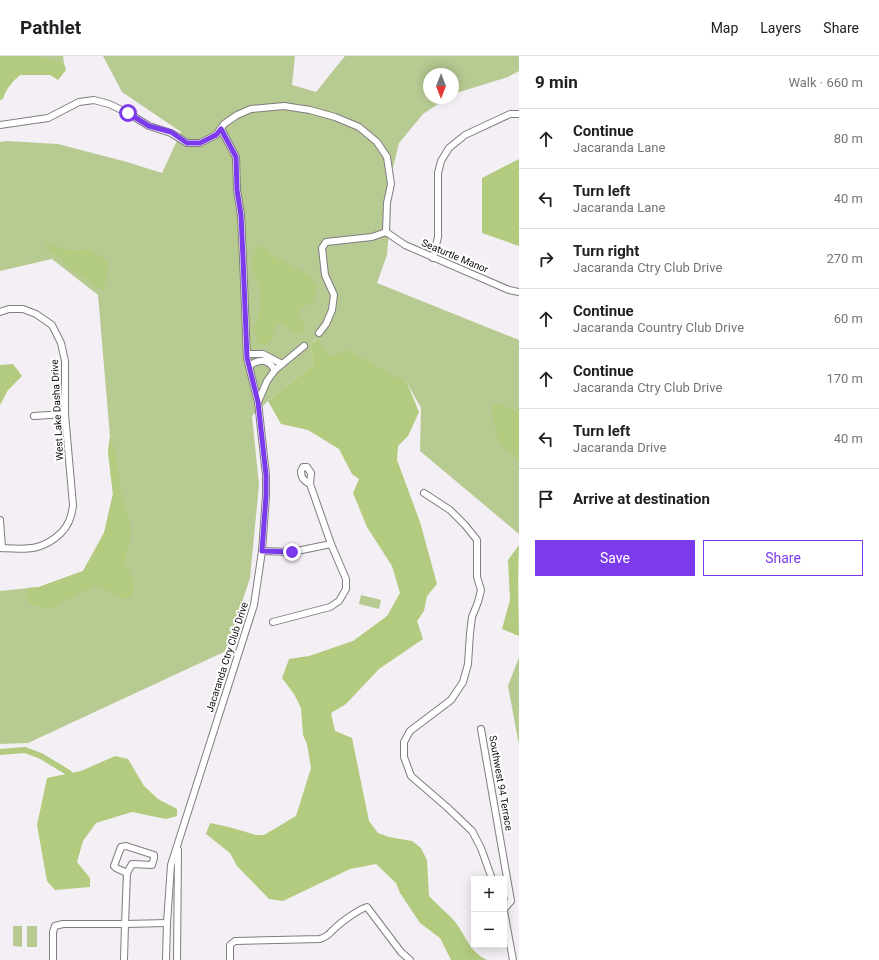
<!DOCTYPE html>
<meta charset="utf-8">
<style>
body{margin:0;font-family:Roboto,sans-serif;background:#f6f6f6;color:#202124}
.controls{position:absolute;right:12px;bottom:12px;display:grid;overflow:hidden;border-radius:0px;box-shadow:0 2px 10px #0003}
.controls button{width:36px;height:36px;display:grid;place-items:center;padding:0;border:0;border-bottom:1px solid #e0e0e0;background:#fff;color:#202124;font:20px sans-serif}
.compass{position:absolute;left:423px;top:12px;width:36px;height:36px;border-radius:50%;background:#fff;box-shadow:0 2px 10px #0003;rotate:180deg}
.stop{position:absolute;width:12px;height:12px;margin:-9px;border:3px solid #7c3aed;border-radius:50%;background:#fff}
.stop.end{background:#7c3aed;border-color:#fff;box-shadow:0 1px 4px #0008}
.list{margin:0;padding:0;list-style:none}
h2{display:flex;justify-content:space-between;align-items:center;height:52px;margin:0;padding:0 16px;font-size:17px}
h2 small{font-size:13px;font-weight:400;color:#757577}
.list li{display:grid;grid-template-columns:26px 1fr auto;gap:12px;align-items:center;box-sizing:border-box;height:60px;padding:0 16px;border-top:1px solid #e0e0e0}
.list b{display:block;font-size:15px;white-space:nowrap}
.list p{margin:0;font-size:13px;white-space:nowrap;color:#757577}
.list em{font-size:13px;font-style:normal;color:#757577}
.actions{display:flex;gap:8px;padding:12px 16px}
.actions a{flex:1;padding:9px 0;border:1px solid #7c3aed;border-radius:0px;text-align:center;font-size:14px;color:#7c3aed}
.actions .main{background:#7c3aed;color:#fff}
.icon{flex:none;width:22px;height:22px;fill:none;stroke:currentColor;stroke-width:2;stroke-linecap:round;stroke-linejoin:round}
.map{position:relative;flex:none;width:519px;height:904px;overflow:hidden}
header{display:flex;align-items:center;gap:24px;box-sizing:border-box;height:56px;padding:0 20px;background:#fff;border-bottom:1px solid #e0e0e0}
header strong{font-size:19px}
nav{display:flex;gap:22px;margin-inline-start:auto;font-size:14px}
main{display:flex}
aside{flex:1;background:#fff}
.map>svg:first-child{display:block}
.green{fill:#b7ca92}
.water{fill:#b2cb7e}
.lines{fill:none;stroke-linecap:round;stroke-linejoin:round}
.canal{stroke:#b2cb7e;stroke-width:6}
.minor-casing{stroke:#807c81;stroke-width:8}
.minor{stroke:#fff;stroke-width:6}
.route{stroke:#7c3aed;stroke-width:5}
.labels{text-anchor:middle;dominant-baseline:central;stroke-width:4;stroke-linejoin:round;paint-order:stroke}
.street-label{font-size:10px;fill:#0d0b0d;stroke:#fff}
</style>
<header>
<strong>Pathlet</strong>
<nav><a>Map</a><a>Layers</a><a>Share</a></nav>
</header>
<main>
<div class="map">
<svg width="519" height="904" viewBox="0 0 519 904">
<rect width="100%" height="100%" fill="#f4eff4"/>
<g class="green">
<polygon points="34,0 63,0 64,7 34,1"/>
<polygon points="103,0 295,0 292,29 316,36 345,0 519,0 519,15 508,21 453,38 453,18 429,18 429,42 447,42 423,58 399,87 391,120 390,161 387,199 377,227 519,284 519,478 420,395 421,352 407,327 330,301 316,283 310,289 314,308 268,345 252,360 259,429 250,522 226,595 28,687 0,688 0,535 39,531 83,515 104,477 113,438 108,396 110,381 98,239 52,203 0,215 0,86 7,85 58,88 127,106 162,117 181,76 122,36"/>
<polygon points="361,539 381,544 379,553 359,548"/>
<polygon points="519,601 519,689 508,630"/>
<polygon points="13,870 22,870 22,891 13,890"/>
<rect x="27" y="870" width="10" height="21"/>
</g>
<g class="water">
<path d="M0 0H34L64 7 66 14 58 24 50 19H20C12 26 6 33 3 43L0 44Z"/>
<polygon points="519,103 519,190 482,177 482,122"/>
<path d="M47 188 73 195 90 193 108 206 104 235 66 209C61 201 54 197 45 193Z"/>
<polygon points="256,191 266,191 271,199 309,219 317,231 314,245 300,253 297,259 304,268 304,275 298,278 281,268 276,268 271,285 265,289 258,288 254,274 261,251 261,236 253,215 252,205"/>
<path d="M317 283 330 301 347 294 407 327 419 356 408 380 398 390 397 404 420 466 437 528 427 540 424 555 417 565 423 583 379 613 346 648 331 657 335 675 352 682 369 765 378 777 389 781 412 785 421 792 427 804 429 840C437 849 448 857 456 867 467 882 469 895 487 904H451L440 882 420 867 400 837 396 827 376 808 350 813 283 845 269 843 237 810 230 797 206 778 210 767 229 771 256 779H264L296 760 311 712 307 688 303 679 301 652 294 638 282 622 289 603 309 600 353 585 387 560 400 537 392 510 367 471 353 437 359 423 352 418 339 393 308 374 281 368 268 345 314 308 310 289Z"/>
<polygon points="13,308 22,320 8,334 0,349 0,309"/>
<polygon points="498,347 519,356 519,404 506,394 498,383 491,352"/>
<polygon points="110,381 115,394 122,443 128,457 131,478 125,506 135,529 131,541 124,543 95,529 49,553 30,548 26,540 27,532 39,531 83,515 104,477 113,438 108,396"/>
<polygon points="519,489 518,526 519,580 502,573 510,544 508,504"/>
<polygon points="115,700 128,703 144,730 158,743 177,753 177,760 166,763 132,756 96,767 83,785 77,806 90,822 90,831 55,834 47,825 37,769 47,722 81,715"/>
</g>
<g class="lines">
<polyline class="canal" points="0,696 25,694 41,700 69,717"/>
<defs>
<g id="minor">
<polyline points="0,69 48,62 79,46 94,44 109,48 128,57 149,70 171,77 187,87 200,87 216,79 224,68 237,59 251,53 284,50 310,54 335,61 359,71 377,86 387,101 391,128 387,147 386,176 372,181 326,186 322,192 325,219 334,239 332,254 326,268 319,277"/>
<polyline points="386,176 405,189 509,234 519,236"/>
<polyline points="433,202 438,181 438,117 441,105 449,92 465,79 510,58 519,58"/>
<path d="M0 256 9 253H23L36 258 52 269 61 287 65 305V358L73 449C72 460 69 469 61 477 41 496 25 493 0 492"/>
<polyline points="247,298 263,298 282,308"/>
<path d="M249 310C260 302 268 303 275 314"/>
<polyline points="258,346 267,325 275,314 304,290"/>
<polyline points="34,360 65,358"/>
<polyline points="424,437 450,454 465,469 477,484 477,521 481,534 478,546 472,561 470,577 468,608 463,626 451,644 410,675 404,686 404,701 411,720 448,752 472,775 481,792 492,823"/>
<polyline points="0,464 2,492"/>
<polyline points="262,495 292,496 331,488"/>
<path d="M273 566 330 551 339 545 346 533V523L331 488 310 428 311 417 307 411H303L301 415C301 422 304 425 310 428"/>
<polyline points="481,673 511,845 504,853"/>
<polyline points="504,855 513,904"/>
<polyline points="53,904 53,876 55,870 63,868 125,868 127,817 132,808 152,809 154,802 154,799 126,790 121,791 114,810 116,812 127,817"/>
<polyline points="124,904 125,868 167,867"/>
<polyline points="166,904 167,867 171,809 254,549 262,495 266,440 266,419 258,346 247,302 243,202 241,159 237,134 236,101 221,73"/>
<polyline points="177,904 178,794"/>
<path d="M230 904V889L235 885 320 883C326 881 328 879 333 874 340 867 357 854 367 851L401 896 410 904"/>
</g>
</defs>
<use href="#minor" class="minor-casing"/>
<use href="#minor" class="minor"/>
</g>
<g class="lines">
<polyline class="route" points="128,57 149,70 171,76 187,87 200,87 216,79 221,73 236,101 237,134 241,159 243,202 247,302 258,346 266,419 266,440 262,495 292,496"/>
</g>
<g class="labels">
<g class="street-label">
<text transform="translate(455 200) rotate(23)">Seaturtle Manor</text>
<text transform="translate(57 354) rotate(-93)">West Lake Dasha Drive</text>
<text transform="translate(227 601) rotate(-72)">Jacaranda Ctry Club Drive</text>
<text transform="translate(501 727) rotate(80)">Southwest 94 Terrace</text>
</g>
</g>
</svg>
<div class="controls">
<button>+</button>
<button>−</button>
</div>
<svg class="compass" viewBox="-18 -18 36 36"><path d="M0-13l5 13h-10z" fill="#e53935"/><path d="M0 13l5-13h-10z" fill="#757577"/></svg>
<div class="stop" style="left:128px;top:57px"></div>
<div class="stop end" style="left:292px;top:496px"></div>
</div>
<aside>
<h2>9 min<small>Walk · 660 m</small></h2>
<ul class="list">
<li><svg class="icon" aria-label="ahead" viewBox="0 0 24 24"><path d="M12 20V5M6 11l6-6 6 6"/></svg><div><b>Continue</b><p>Jacaranda Lane</p></div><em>80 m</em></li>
<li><svg class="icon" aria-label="left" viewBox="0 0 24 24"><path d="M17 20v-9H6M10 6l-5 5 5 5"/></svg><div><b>Turn left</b><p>Jacaranda Lane</p></div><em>40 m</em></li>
<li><svg class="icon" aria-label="right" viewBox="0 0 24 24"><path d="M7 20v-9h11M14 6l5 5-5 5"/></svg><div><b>Turn right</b><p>Jacaranda Ctry Club Drive</p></div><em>270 m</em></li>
<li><svg class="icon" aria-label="ahead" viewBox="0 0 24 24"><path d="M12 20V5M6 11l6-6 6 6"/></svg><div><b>Continue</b><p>Jacaranda Country Club Drive</p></div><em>60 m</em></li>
<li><svg class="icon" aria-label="ahead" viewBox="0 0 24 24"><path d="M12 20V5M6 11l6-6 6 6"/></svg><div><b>Continue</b><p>Jacaranda Ctry Club Drive</p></div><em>170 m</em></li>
<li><svg class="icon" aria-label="left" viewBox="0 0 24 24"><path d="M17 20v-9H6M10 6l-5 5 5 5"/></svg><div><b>Turn left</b><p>Jacaranda Drive</p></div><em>40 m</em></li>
<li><svg class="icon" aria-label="arrive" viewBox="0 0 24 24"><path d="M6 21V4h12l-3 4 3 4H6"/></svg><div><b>Arrive at destination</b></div></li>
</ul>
<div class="actions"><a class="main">Save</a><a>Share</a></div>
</aside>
</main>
